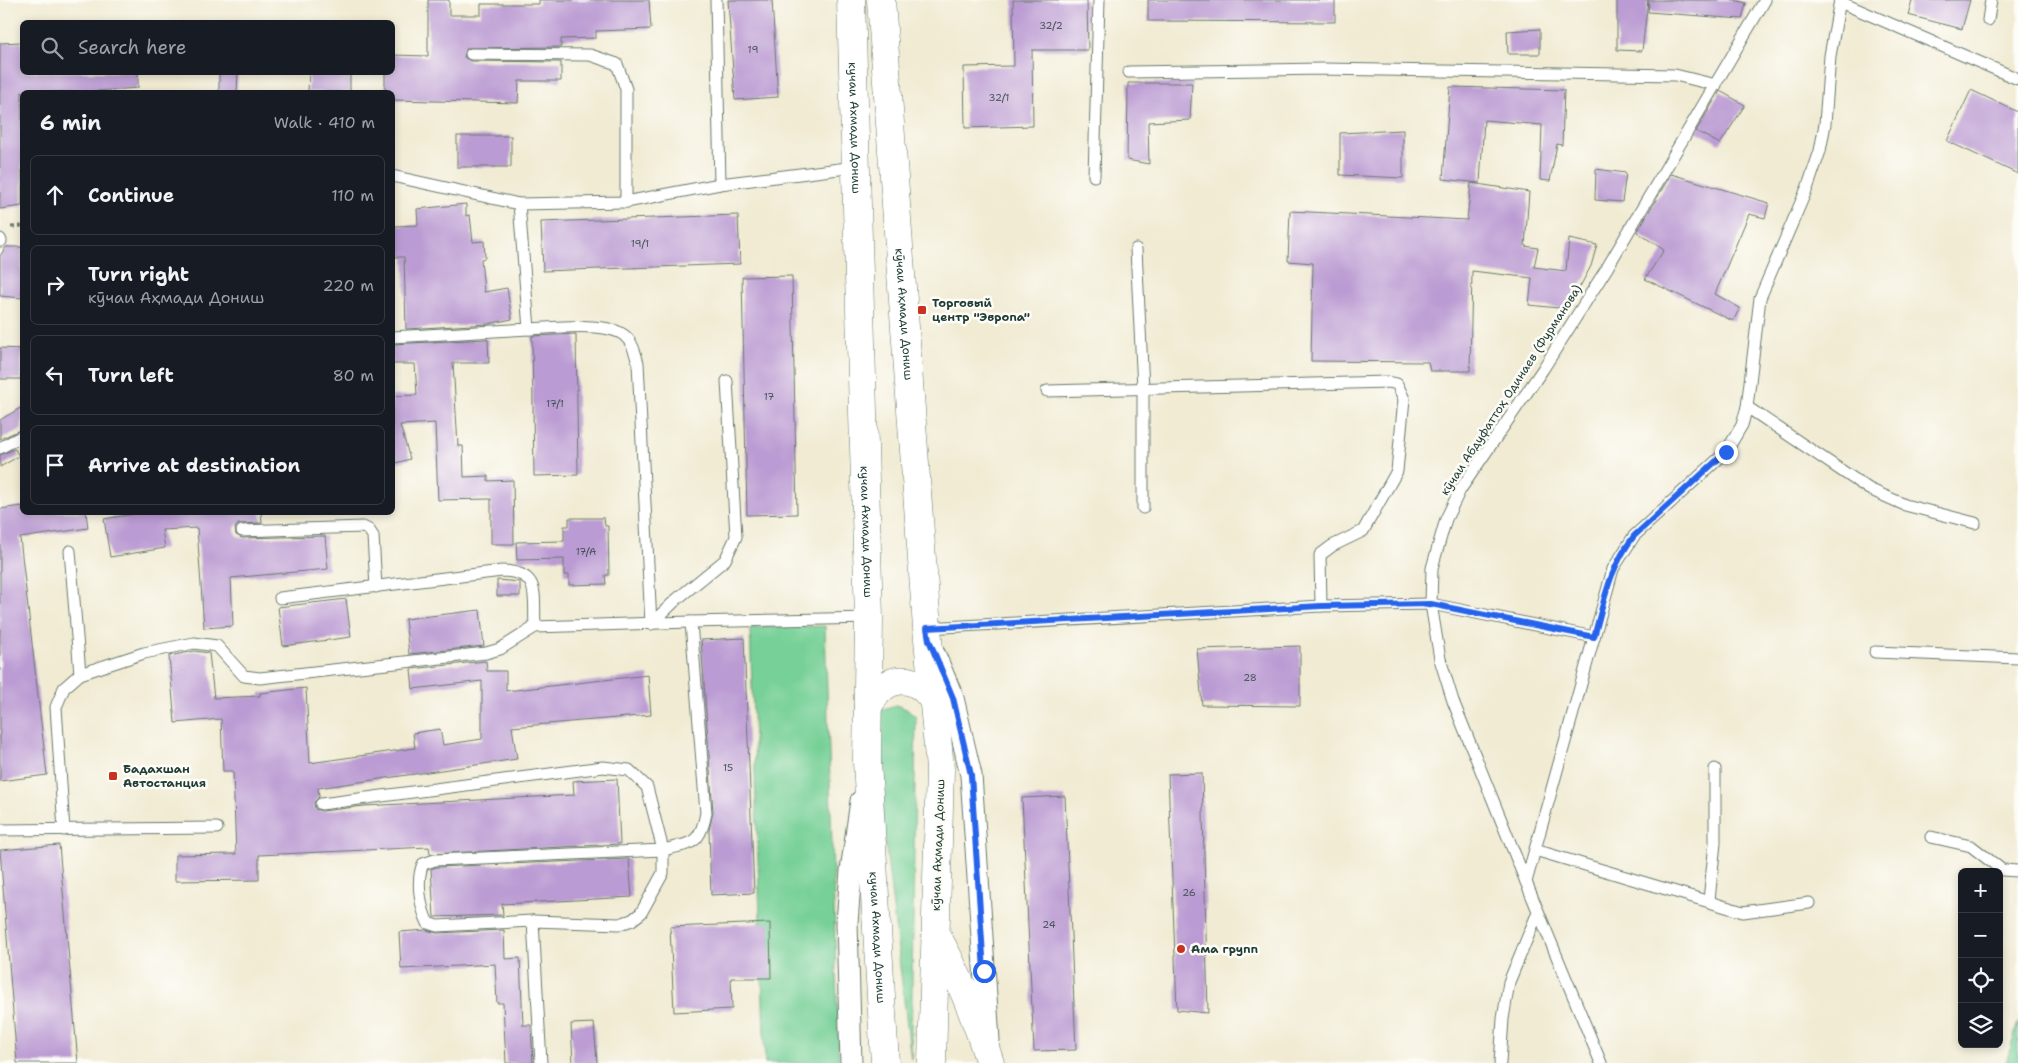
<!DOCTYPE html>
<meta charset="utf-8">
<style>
body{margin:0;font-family:"Shantell Sans",sans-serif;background:#242831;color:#f1f3f6}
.controls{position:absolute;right:15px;bottom:15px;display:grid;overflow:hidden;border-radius:8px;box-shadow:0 2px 8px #0003}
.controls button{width:45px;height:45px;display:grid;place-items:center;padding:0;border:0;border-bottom:1px solid #363941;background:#171b24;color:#f1f3f6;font:25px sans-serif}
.stop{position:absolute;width:15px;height:15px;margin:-11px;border:4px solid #2563eb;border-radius:50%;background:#fff}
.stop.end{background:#2563eb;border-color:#fff;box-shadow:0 1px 5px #0008}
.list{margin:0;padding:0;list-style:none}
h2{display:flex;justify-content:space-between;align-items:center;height:65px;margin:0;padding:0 20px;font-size:21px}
h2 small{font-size:16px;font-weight:400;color:#9ea1a6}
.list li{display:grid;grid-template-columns:32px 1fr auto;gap:15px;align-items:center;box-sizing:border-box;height:80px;margin:0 10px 10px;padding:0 10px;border:1px solid #363941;border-radius:8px}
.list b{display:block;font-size:19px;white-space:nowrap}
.list p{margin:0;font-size:16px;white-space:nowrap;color:#9ea1a6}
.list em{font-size:16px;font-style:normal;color:#9ea1a6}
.icon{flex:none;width:28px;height:28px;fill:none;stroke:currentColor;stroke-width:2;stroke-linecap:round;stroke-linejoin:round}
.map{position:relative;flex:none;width:2018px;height:1063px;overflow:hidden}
.search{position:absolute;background:#171b24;box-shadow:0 2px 8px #0003;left:20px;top:20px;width:375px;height:55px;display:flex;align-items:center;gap:12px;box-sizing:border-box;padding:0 18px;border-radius:8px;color:#9ea1a6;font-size:19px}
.panel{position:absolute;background:#171b24;box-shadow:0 2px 8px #0003;left:20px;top:90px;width:375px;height:425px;border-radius:8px}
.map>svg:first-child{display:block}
.green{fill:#77d097;stroke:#4b8666}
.building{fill:#bb9bd3}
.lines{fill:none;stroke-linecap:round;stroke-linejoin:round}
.lane-casing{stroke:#687a6c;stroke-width:13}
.street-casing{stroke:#687a6c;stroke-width:23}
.secondary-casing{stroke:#687a6c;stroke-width:29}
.path{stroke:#687a6c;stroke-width:3;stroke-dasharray:4 4;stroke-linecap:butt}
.lane{stroke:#fff;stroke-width:11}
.street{stroke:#fff;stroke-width:21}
.secondary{stroke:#fff;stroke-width:28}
.route{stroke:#2563eb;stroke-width:6}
.poi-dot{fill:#c8321e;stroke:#fdfcf7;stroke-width:2}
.labels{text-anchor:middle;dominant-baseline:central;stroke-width:5;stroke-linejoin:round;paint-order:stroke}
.number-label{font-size:10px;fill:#46545c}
.street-label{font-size:12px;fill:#1f3d34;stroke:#fdfcf7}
.poi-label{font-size:12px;font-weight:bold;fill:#1f3d34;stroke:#fdfcf7;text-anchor:start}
</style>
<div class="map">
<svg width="2018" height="1063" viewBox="0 0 2018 1063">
<rect width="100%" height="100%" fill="#fdfcf7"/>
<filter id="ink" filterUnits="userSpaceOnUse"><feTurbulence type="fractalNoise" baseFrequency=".02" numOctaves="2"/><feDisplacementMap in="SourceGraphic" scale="10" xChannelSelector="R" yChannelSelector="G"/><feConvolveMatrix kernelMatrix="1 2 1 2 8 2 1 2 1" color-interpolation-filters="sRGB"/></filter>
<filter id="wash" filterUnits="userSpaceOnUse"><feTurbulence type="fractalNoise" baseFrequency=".0096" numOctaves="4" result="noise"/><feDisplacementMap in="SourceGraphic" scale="20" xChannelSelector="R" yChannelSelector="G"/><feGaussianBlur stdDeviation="1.12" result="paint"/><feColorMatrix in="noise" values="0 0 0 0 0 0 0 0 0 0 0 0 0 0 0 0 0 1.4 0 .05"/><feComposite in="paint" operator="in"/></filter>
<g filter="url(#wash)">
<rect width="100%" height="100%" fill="#f1ebd3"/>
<g class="green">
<polygon points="825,626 839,1063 765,1063 750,628"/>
<polygon points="896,705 909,710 916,717 911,1059 883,824 877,711"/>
<polygon points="2018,1022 2018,1063 2006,1063"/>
</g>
<g id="blocks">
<g class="building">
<polygon points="428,0 449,0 449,15 481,15 481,4 539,4 539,0 649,0 651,29 596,31 596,38 561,39 561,47 467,48 464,57 470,61 561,62 561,81 519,81 518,103 392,100 392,92 385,92 385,72 392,72 392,55 428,56"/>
<polygon points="728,0 772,0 778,97 735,100"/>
<polygon points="1013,0 1087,0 1088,50 1032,50 1033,126 965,128 964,67 1014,66"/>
<polygon points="1148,0 1335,0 1335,22 1148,21"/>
<polygon points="1617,0 1648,0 1642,51 1617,50"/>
<polygon points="1649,0 1735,0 1746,3 1742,19 1648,12"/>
<polygon points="1912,0 1970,0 1962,29 1908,15"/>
<polygon points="1540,29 1540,54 1508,54 1507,31"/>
<polygon points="22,42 22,72 138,72 138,88 84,92 22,92 22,206 0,209 0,43"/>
<polygon points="219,72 238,72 237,92 219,92"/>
<polygon points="309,73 350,74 350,92 308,92"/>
<polygon points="1128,83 1192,83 1190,120 1148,122 1149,164 1127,160"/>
<polygon points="1450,87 1564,90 1562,145 1557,144 1550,181 1540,180 1542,125 1484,120 1480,183 1443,179"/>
<polygon points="1971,90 2018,112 2018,174 1947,141"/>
<polygon points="1720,91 1745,105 1720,144 1696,131"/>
<polygon points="1403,130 1403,178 1340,175 1340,133"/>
<rect x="457" y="136" width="54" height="31"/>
<polygon points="1596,169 1626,173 1622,202 1595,200"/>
<polygon points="1671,174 1769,203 1765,218 1749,214 1715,294 1740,308 1733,321 1645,279 1664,250 1637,232"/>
<polygon points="1471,183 1529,192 1525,246 1538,248 1534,267 1566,271 1569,239 1597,245 1591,266 1568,309 1529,305 1532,278 1472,271 1470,371 1430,371 1428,362 1311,361 1313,263 1288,261 1290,211 1467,220"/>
<polygon points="466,204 466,216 470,215 473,242 484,241 485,258 481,259 484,292 507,288 512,319 488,324 406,329 404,257 392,257 392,228 396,228 395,226 418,225 417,209"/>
<polygon points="738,215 740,264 543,271 541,222"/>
<polygon points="6,247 22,247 22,298 0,296 0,256"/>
<polygon points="792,276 797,514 747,515 742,277"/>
<polygon points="576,334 578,475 534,476 532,336"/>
<polygon points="488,339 489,363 453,363 458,446 463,446 464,477 488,476 488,481 513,480 514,544 491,544 491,499 438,500 435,423 400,425 410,459 392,464 392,396 417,395 415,364 392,364 392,344"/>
<polygon points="0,348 22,349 21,379 0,379"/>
<polygon points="22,407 22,429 0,439 0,420"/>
<polygon points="15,449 19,456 0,467 0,455"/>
<polygon points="22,506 22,512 86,512 88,528 20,538 47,775 0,781 0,509"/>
<polygon points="146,512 261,512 262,523 238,524 235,528 236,535 242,538 325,536 328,569 231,578 233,626 204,628 197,528 162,530 165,548 110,557 104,519"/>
<polygon points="569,518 604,518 605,526 608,526 609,575 605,575 606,584 569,585 569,575 564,575 564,559 517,560 516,542 564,541 564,526 569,526"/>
<polygon points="497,580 520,582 520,596 497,596"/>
<polygon points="346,599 351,637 283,646 278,607"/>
<polygon points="480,610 484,646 409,654 405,619"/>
<polygon points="744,638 754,893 711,895 709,831 713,812 701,640"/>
<polygon points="1300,646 1300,706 1202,705 1197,649"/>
<polygon points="194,651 209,653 214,698 260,696 260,693 306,688 310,763 415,748 413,733 440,729 443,745 482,739 482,681 413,689 411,669 486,661 487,671 506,671 506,691 648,675 651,715 512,727 517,759 318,788 319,797 314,802 315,809 322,811 364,806 574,795 573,781 617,779 620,844 430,854 429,847 259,855 259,880 175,881 175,855 236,854 233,771 223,771 221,719 175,723 169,656"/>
<polygon points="1202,773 1208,1013 1177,1010 1168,774"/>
<polygon points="1065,796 1076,1050 1034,1051 1022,798"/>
<polygon points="59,845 78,1063 17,1063 0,850"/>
<polygon points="629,859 632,897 502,904 503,915 434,917 431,869 436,867"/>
<polygon points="770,923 771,978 731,978 732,1009 674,1012 670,927"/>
<polygon points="426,930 437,933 504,930 505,959 520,958 523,1025 531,1025 533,1063 506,1063 503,1003 497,1003 495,964 401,969 399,932"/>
<polygon points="594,1023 597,1063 573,1063 571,1024"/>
</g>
</g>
</g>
<g filter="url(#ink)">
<use href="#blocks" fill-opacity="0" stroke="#687a6c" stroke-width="1"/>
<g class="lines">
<defs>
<g id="lane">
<polyline points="716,0 720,184"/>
<polyline points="1840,2 2018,79"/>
<polyline points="1988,20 1991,0"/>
<polyline points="471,54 590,55 617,64 626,89 626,202"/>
<polyline points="1129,72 1322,69 1675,75 1716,85"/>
<polyline points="392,176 519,204"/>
<polyline points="1094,176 1099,0"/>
<polyline points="0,239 1,241"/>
<polyline points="1136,249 1143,388 1143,508"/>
<path d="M529 329C551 328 609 321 625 336 633 343 635 353 638 363L651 624"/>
<polyline points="392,337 529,329 519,204 626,202 720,184 855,167"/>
<polyline points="1047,391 1388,382 1397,384 1404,399 1397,471 1363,531 1332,546 1320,555 1321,606"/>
<polyline points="1747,407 1869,489 1905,505 1975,523"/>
<polyline points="0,448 22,436"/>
<polyline points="242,531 363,527 369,530 373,536 376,587"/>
<polyline points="70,551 80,674"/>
<path d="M280 598 502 571C542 572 533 596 535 627"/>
<polyline points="651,624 677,599 725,560 736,537 727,381"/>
<polyline points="927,628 1321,606 1431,604 1594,637"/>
<polyline points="1875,652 2018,658"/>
<path d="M321 804 603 767 629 770 647 787 663 850 435 860 423 864C416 879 420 907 428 923L437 926 533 921"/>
<polyline points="0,830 217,828"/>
<polyline points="64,830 56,707 64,688 80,674 144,653 194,643 217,646 244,676 260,678 486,653 500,649 535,627 691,622"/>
<polyline points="1931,837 1971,846 2002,870 2018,871"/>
<polyline points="1535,850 1743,912 1809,903"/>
<polyline points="1526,882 1453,701 1440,659 1431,604 1432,568 1446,519 1460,490 1543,369 1607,268 1765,0"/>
<polyline points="1709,900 1715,843 1715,769"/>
<path d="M541 1063 533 921 620 924 632 920 641 913 663 873V850C692 843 700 845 706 813L691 622 869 618"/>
<polyline points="1500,1063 1503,1019 1509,982 1538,912"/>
<polyline points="1601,1063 1526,882 1613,569 1634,536 1726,452 1742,425 1747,407 1760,298 1808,186 1820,151 1825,124 1830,56 1840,0"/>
</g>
<g id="street">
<polyline points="935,655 953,698 971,775 989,1040"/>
<polyline points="851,1063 847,923 851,871 861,801"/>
</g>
<g id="secondary">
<path id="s1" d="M851 0 869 618 867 762 885 1063"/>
<path id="s2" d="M881 0 927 628 940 769 932 1063"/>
<path d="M868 707C885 673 917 671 936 705"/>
<path d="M936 934C959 976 976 1017 990 1063"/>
</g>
</defs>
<use href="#lane" class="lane-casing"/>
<use href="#street" class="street-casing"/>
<use href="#secondary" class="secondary-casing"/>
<polyline class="path" points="11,227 22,226"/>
<use href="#lane" class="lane"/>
<use href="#street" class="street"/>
<use href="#secondary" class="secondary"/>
</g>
</g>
<g class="lines" filter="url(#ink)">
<path class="route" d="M984 971 971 775 953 698 929 640 927 628 1321 606 1431 604 1594 637C1605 598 1609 569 1634 536L1726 452"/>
</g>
<g class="poi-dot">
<rect x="917" y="305" width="10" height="10" rx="2.5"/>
<rect x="108" y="771" width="10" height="10" rx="2.5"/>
<circle cx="1181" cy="949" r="5"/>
</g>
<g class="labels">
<g class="number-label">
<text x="1051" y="25">32/2</text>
<text x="753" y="49">19</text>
<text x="999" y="97">32/1</text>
<text x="640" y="243">19/1</text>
<text x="769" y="396">17</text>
<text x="555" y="403">17/1</text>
<text x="586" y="551">17/A</text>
<text x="1250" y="677">28</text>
<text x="728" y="767">15</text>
<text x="1189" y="892">26</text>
<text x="1049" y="924">24</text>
</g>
<g class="street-label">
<text stroke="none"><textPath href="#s1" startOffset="128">кучаи Ахмади Дониш</textPath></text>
<text stroke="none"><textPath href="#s2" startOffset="315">кӯчаи Аҳмади Дониш</textPath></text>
<text transform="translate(1511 390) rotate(-57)">кӯчаи Абдуфаттоҳ Одинаев (Фурманова)</text>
<text stroke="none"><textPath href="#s1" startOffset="532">кучаи Ахмади Дониш</textPath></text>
<text transform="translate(938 845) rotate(-88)">кӯчаи Аҳмади Дониш</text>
<text stroke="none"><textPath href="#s1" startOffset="938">кучаи Ахмади Дониш</textPath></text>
</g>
<g class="poi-label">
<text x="932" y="303">Торговый<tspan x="932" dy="14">центр "Эвропа"</tspan></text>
<text x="123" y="769">Бадахшан<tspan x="123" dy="14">Автостанция</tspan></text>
<text x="1191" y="949">Ама групп</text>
</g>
</g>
</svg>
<div class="controls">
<button>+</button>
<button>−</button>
<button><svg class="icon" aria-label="locate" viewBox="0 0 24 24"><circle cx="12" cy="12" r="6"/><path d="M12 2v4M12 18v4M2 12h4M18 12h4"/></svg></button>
<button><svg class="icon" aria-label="layers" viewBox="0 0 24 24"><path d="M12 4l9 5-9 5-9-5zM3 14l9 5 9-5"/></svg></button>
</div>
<div class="stop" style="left:984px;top:971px"></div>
<div class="stop end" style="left:1726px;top:452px"></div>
<div class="search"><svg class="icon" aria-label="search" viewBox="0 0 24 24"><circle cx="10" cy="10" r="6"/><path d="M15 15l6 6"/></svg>Search here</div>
<section class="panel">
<h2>6 min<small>Walk · 410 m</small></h2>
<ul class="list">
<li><svg class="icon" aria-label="ahead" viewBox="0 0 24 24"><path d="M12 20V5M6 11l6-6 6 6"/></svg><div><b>Continue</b></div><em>110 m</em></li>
<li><svg class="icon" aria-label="right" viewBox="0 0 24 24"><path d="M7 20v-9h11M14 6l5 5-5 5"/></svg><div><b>Turn right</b><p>кӯчаи Аҳмади Дониш</p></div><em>220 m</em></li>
<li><svg class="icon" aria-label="left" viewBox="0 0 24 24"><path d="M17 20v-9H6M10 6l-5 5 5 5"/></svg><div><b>Turn left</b></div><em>80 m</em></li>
<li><svg class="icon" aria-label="arrive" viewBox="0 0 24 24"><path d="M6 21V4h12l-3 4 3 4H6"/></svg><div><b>Arrive at destination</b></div></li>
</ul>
</section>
</div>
